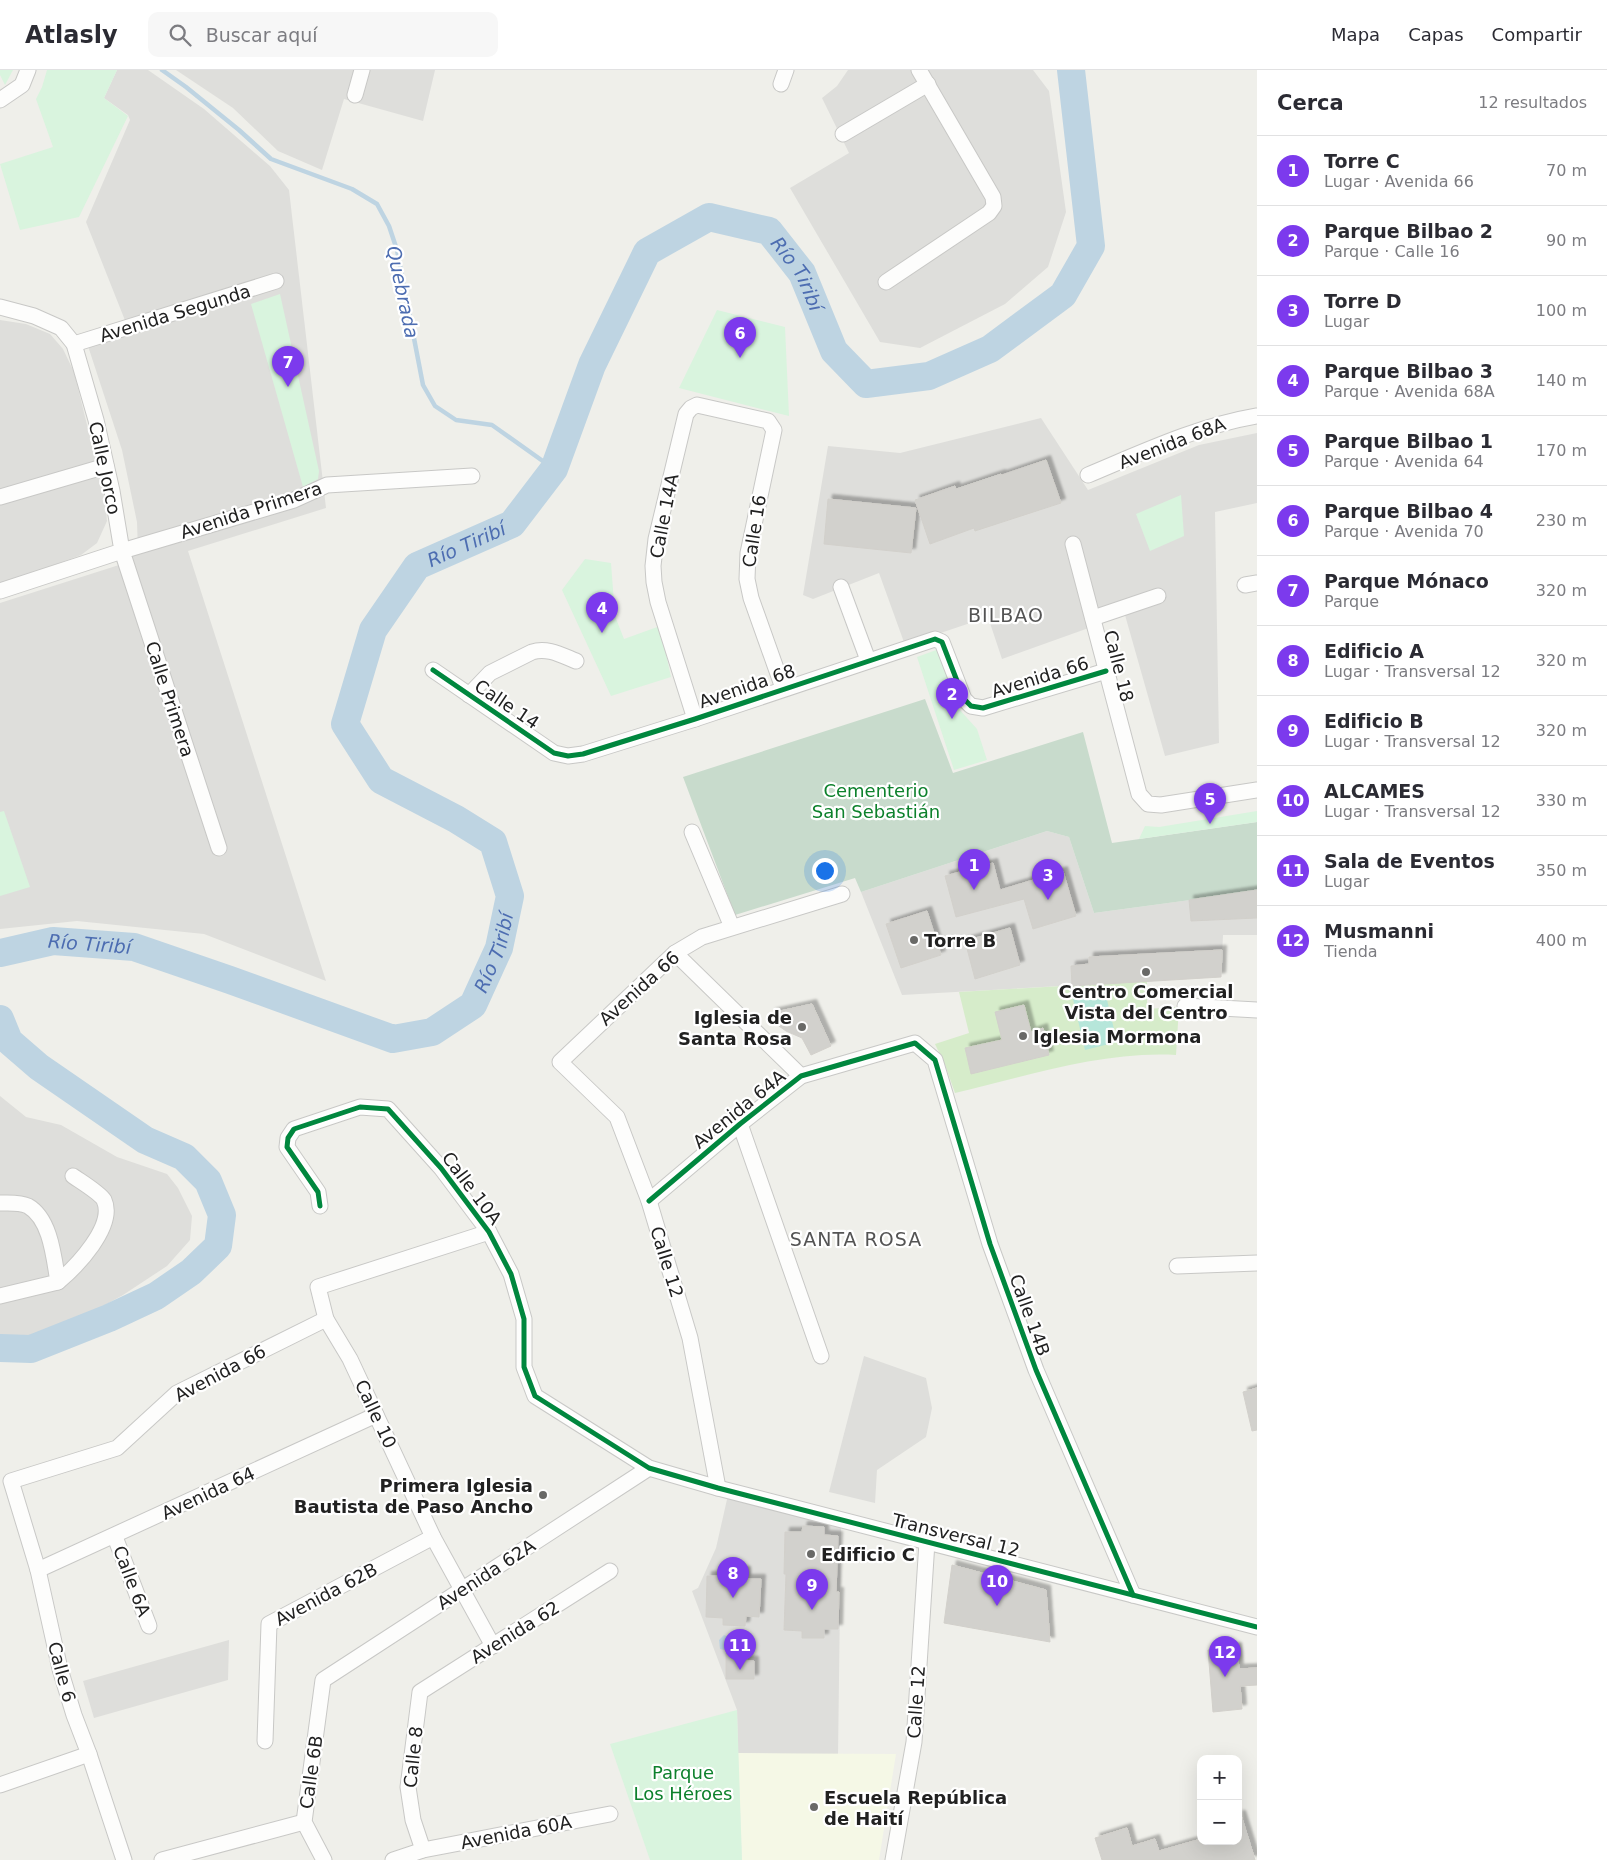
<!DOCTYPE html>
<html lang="es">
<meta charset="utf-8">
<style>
body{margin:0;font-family:"DejaVu Sans",sans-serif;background:#f7f7f7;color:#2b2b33}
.controls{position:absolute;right:15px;bottom:15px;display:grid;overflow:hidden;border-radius:10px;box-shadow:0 5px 20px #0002}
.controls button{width:45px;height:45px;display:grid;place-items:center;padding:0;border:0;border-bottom:1px solid #e1e1e2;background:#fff;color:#2b2b33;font:25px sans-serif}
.you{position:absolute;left:824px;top:800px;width:18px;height:18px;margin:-12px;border:4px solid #fff;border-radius:50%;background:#1a73e8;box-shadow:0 0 0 8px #1a73e833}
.badge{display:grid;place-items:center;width:32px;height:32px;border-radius:50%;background:#7c3aed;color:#fff;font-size:16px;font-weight:700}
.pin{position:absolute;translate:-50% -41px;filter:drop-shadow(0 1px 2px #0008)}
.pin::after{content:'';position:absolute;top:26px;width:18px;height:15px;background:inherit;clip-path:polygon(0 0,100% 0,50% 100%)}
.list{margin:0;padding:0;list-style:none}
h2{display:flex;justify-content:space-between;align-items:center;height:65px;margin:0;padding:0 20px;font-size:21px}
h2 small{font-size:16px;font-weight:400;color:#7c7c81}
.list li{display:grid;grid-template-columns:32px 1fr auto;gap:15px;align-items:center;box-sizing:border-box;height:70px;padding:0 20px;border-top:1px solid #e1e1e2}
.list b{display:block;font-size:19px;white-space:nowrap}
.list p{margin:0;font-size:16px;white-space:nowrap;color:#7c7c81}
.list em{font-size:16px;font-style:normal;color:#7c7c81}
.icon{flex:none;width:28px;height:28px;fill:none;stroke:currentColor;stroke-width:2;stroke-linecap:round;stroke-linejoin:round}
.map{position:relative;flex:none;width:1257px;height:1790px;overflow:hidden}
header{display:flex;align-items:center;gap:30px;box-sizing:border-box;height:70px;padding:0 25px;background:#fff;border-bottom:1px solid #e1e1e2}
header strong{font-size:24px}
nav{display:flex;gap:28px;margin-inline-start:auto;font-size:18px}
.search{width:350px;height:45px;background:#f7f7f7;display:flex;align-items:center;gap:12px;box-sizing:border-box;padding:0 18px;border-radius:10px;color:#7c7c81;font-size:19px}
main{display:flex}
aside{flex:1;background:#fff}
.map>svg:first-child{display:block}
.residential{fill:#dededb}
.education{fill:#f5f8e6}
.grass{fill:#d6ecca}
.cemetery{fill:#c8dbcc}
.park{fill:#d9f4de}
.pitch{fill:#b6e6da}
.water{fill:#bed4e2}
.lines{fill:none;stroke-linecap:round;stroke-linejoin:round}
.stream{stroke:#bed4e2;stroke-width:4.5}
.river{stroke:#bed4e2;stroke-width:28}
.building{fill:#d2d1cd;stroke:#d2d0cb;filter:url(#shadow)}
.minor-casing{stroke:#c8c8c6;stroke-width:17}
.minor{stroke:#fdfdfc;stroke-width:15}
.cycleway-casing{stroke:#fff;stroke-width:8}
.cycleway{stroke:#00873e;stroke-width:5}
.poi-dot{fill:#696967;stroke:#fff;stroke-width:2}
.labels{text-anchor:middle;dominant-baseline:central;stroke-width:4.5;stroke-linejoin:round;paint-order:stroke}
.street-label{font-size:18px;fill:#212121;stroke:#fff}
.park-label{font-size:18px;fill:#0d812c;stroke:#fff}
.poi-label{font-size:18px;font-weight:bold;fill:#212121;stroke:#fff;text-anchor:start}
.water-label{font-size:19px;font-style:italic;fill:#4d6db1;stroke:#fff}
.neighbourhood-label{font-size:19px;letter-spacing:1px;fill:#545454;stroke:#fff}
</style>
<header>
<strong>Atlasly</strong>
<div class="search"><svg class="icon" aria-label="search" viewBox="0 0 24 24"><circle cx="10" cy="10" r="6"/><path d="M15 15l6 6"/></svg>Buscar aquí</div>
<nav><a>Mapa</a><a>Capas</a><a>Compartir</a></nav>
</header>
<main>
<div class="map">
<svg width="1257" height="1790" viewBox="0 0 1257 1790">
<defs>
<filter id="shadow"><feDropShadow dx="4.5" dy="-4.5" stdDeviation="1" flood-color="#0004"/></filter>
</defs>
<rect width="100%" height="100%" fill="#efefea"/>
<g class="residential">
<polygon points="117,0 148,0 204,39 270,96 289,120 326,438 188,481 326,911 204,864 77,851 0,859 0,533 119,495 138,482 137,452 122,380 88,276 130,263 86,152 130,50 128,45 104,28"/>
<polygon points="176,0 435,0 423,51 344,29 322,100 278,81 233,38"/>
<polygon points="848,0 1033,0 1049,21 1066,142 1048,197 1005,234 920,278 880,272 790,118 849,83 822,28 837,16"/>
<polygon points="0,250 26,254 50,264 63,279 74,302 105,428 107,451 97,473 81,485 0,515"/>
<polygon points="1041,348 1088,420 1199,375 1257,363 1257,433 1215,442 1219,673 1165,686 1125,545 1002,589 988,547 905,575 879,503 813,529 803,525 828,376 900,383"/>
<polygon points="1047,761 1069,767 1094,843 1257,821 1257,865 1223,865 1221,907 902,925 861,822"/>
<polygon points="0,1026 26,1047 61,1055 117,1087 167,1104 178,1118 192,1146 190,1170 167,1196 123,1225 38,1272 0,1270"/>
<polygon points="864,1286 926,1308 932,1338 926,1367 877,1400 875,1433 829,1422"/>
<polygon points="728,1425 841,1455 838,1685 738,1683 737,1640 692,1521 698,1518 716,1478"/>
<polygon points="229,1570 228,1610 94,1648 83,1611"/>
</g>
<polygon class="education" points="738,1683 896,1684 879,1790 742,1790"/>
<path class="grass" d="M1147 911V939L1179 937 1176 985C1102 981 1027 1006 955 1023L945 995 935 974 969 963 959 922Z"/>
<polygon class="cemetery" points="925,629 953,703 1083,662 1112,773 1257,752 1257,821 1094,843 1069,767 1047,761 861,822 855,808 735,845 683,707"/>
<g class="park">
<polygon points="0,0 13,0 5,15 0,5"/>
<polygon points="47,0 117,0 104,28 128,46 79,147 20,160 0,94 53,77 36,29 42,17"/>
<polygon points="280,224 319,401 318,409 303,417 251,234"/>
<polygon points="717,240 785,257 789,346 679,318"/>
<polygon points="1181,425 1184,466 1150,481 1136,444"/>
<polygon points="585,489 611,493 615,546 624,569 660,556 671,607 611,626 562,520"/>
<polygon points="939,579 958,638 977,659 987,690 954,700 917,587"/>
<polygon points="4,741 30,817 0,826 0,742"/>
<polygon points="1257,741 1257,752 1139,769 1145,756 1159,757"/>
<polygon points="737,1640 742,1790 650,1790 610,1674"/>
</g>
<polygon class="pitch" points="1104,917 1117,972 1085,980 1072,925"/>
<polygon class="water" points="724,1565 737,1571 740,1575 738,1580 735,1582 720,1579 719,1570"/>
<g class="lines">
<polyline class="stream" points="162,0 186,17 239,60 271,89 352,119 377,134 389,156 397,180 423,315 435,336 456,350 492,355 554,399"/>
<g class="river">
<path id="s1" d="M0 883 53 871 134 877 230 910 393 969 432 962 473 935 499 878 510 826 493 772 456 749 381 710 345 654 373 560 417 496 512 454 554 399 592 295 647 182 709 147 769 161 802 203 834 281 866 314 929 306 990 279 1063 225 1091 176 1071 0"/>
<polyline points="0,949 9,971 39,997 145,1070 184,1087 208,1111 222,1145 218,1176 191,1202 156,1226 109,1248 31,1279 0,1278"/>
</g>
</g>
<g class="building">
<polygon points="1046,390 1061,433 975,461 974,458 930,474 915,430 955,416 956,419 1001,404 1002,405"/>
<polygon points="828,429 916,438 911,483 824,474"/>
<polygon points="993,793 1000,820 1063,801 1076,846 1033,859 1024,829 956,847 945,806"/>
<polygon points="1257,820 1257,848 1191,851 1189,830"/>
<polygon points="927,841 941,885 901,898 886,854"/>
<polygon points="1010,858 1020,895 975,909 965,871"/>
<polygon points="1222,880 1221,907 1072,916 1071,896 1089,894 1089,887"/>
<polygon points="812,934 831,976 811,985 802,968 786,961 776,954 771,943"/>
<polygon points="1024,935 1031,962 1043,958 1049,985 971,1004 965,978 1002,970 995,942"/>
<polygon points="1257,1318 1257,1360 1252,1361 1243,1322"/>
<polygon points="803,1456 824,1457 824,1465 838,1466 836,1522 839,1522 838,1559 824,1559 824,1568 802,1568 802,1561 784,1560 786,1504 784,1504 785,1462 802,1462"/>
<polygon points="952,1495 1046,1520 1050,1572 944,1553"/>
<polygon points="725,1500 746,1501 746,1509 761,1509 759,1547 746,1546 745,1556 723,1555 723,1548 706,1547 707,1506 725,1506"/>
<polygon points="1237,1577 1239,1599 1257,1598 1257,1615 1240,1616 1242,1639 1213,1642 1208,1580"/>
<polygon points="726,1583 742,1583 742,1590 754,1591 754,1609 726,1609"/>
<polygon points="1238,1745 1241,1745 1255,1790 1102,1790 1095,1768 1127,1758 1132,1776 1155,1769 1159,1781 1201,1769 1201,1771 1238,1771"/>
</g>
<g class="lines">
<defs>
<g id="minor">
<polyline points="781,14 786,0"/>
<polyline points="355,25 362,0"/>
<polyline points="0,30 22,15 28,0"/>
<polyline points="843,64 928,14"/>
<polyline points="886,212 989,143 994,136 993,127 919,0"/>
<polyline points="0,237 34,246 61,258 74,274 96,350 112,421 122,481 0,521"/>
<polyline points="74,274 276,211"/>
<path d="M1088 405C1143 382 1198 356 1257 346"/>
<polyline points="0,427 106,396"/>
<polyline points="1073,474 1139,724 1148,734 1161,735 1257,720"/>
<polyline points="1245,515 1257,513"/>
<polyline points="841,517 868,590"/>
<polyline points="1093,548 1158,526"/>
<polyline points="433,600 554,683 568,686 583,684 695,649 935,569 942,572 964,629 971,636 983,638 1106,601"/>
<path d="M469 625 490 603 532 582C547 577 561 585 576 591"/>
<polyline points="695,649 658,532 654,512 653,496 656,469 686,344 691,338 697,335 768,351 774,360 748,483 747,509 751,528 783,618"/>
<polyline points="692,762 732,857"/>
<polyline points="219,778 122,481 294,430 327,415 472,406"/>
<polyline points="675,883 801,1006"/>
<polyline points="1185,936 1257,940"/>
<polyline points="740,1054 821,1286"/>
<polyline points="649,1131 740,1054 801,1006 915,973 935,990 990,1174 1036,1300 1133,1525"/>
<path d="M0 1133C9 1133 20 1132 28 1136 51 1149 54 1189 58 1212L0 1226"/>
<polyline points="320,1136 318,1122 287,1077 288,1068 294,1059 360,1037 388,1039 441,1098 489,1162 511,1204 524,1249 524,1297 535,1326 649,1398 718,1418 1257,1557"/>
<polyline points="489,1162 318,1217 326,1249 350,1289 433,1467 493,1576"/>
<polyline points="1177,1196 1257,1193"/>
<path d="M58 1212C76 1197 116 1156 104 1130 100 1123 80 1111 73 1106"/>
<polyline points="718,1418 690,1268 649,1131 617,1047 560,992 675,883 702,867 842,824"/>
<polyline points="115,1467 149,1556"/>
<polyline points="38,1500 376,1345"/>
<polyline points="265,1671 269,1554 433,1467"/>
<polyline points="0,1715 89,1684"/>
<polyline points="423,1780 413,1750 408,1717 420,1622 610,1501"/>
<polyline points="124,1790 89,1684 74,1645 60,1599 38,1500 11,1411 117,1378 177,1323 326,1249"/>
<polyline points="162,1790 304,1752"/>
<polyline points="324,1790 304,1752 323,1610 649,1398"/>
<polyline points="393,1790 423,1780 610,1744"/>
<polyline points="893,1790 914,1672 927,1472"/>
</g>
</defs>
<use href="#minor" class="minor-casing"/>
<use href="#minor" class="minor"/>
<defs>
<g id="cycleway">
<polyline points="433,600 554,683 568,686 583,684 695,649 935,569 942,572 964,629 971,636 983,638 1106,601"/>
<polyline points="649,1131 740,1054 801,1006 915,973 935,990 990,1174 1036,1300 1133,1525"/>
<polyline points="320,1136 318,1122 287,1077 288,1068 294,1059 360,1037 388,1039 441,1098 489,1162 511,1204 524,1249 524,1297 535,1326 649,1398 718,1418 1257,1557"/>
</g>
</defs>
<use href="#cycleway" class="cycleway-casing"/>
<use href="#cycleway" class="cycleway"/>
</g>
<g class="poi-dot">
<circle cx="914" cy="870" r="5"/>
<circle cx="1146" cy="902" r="5"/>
<circle cx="802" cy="957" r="5"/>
<circle cx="1023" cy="966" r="5"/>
<circle cx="543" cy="1425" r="5"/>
<circle cx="811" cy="1484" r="5"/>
<circle cx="814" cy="1737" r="5"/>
</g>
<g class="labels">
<g class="street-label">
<text transform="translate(175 243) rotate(-17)">Avenida Segunda</text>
<text transform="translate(1172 373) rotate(-21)">Avenida 68A</text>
<text transform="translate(105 398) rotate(78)">Calle Jorco</text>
<text transform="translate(251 440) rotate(-18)">Avenida Primera</text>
<text transform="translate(664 446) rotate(-79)">Calle 14A</text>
<text transform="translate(754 461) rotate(-81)">Calle 16</text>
<text transform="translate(1119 596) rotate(76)">Calle 18</text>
<text transform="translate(1040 607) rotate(-17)">Avenida 66</text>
<text transform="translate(747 616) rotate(-19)">Avenida 68</text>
<text transform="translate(170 629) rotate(72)">Calle Primera</text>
<text transform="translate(507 634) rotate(34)">Calle 14</text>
<text transform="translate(639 918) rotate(-42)">Avenida 66</text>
<text transform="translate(739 1039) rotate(-39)">Avenida 64A</text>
<text transform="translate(472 1118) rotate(53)">Calle 10A</text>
<text transform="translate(667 1192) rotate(73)">Calle 12</text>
<text transform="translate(1030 1245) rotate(70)">Calle 14B</text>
<text transform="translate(220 1303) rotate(-28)">Avenida 66</text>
<text transform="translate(376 1344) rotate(65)">Calle 10</text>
<text transform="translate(208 1423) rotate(-25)">Avenida 64</text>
<text transform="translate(956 1465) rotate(14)">Transversal 12</text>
<text transform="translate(486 1504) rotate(-33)">Avenida 62A</text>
<text transform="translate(132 1511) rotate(69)">Calle 6A</text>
<text transform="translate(326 1524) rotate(-28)">Avenida 62B</text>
<text transform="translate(515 1562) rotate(-32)">Avenida 62</text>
<text transform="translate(62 1602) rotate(75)">Calle 6</text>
<text transform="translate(916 1632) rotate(-86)">Calle 12</text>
<text transform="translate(413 1687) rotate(-84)">Calle 8</text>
<text transform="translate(311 1702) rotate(-82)">Calle 6B</text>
<text transform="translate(516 1762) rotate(-11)">Avenida 60A</text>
</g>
<g class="park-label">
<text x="876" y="720">Cementerio<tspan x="876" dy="21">San Sebastián</tspan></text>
<text x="683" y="1702">Parque<tspan x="683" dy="21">Los Héroes</tspan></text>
</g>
<g class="poi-label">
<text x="924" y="870">Torre B</text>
<text x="1146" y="921" text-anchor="middle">Centro Comercial<tspan x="1146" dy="21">Vista del Centro</tspan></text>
<text x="792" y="947" text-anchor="end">Iglesia de<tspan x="792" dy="21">Santa Rosa</tspan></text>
<text x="1033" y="966">Iglesia Mormona</text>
<text x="533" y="1415" text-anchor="end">Primera Iglesia<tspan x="533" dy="21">Bautista de Paso Ancho</tspan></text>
<text x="821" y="1484">Edificio C</text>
<text x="824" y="1727">Escuela República<tspan x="824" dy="21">de Haití</tspan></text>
</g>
<g class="water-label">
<text stroke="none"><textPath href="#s1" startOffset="1636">Río Tiribí</textPath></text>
<text transform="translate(403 222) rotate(78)">Quebrada</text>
<text stroke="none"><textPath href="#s1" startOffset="1096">Río Tiribí</textPath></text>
<text stroke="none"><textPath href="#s1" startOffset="91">Río Tiribí</textPath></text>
<text stroke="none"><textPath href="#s1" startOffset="556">Río Tiribí</textPath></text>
</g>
<g class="neighbourhood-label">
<text x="1006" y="545">BILBAO</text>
<text x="856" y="1169">SANTA ROSA</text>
</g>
</g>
</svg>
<div class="controls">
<button>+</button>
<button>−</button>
</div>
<div class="you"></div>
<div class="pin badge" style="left:974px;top:820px">1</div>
<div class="pin badge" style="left:952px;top:649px">2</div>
<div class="pin badge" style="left:1048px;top:830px">3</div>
<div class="pin badge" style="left:602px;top:563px">4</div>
<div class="pin badge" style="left:1210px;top:754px">5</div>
<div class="pin badge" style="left:740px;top:288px">6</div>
<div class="pin badge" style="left:288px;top:317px">7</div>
<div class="pin badge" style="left:733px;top:1528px">8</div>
<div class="pin badge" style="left:812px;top:1540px">9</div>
<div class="pin badge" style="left:997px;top:1536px">10</div>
<div class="pin badge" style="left:740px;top:1600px">11</div>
<div class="pin badge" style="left:1225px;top:1607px">12</div>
</div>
<aside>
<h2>Cerca<small>12 resultados</small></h2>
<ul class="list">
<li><span class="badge">1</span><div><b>Torre C</b><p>Lugar · Avenida 66</p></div><em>70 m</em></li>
<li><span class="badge">2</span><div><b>Parque Bilbao 2</b><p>Parque · Calle 16</p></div><em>90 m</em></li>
<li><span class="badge">3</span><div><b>Torre D</b><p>Lugar</p></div><em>100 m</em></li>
<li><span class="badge">4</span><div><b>Parque Bilbao 3</b><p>Parque · Avenida 68A</p></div><em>140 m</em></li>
<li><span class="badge">5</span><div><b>Parque Bilbao 1</b><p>Parque · Avenida 64</p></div><em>170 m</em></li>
<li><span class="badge">6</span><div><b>Parque Bilbao 4</b><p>Parque · Avenida 70</p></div><em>230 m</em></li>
<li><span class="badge">7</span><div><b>Parque Mónaco</b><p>Parque</p></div><em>320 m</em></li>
<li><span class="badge">8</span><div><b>Edificio A</b><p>Lugar · Transversal 12</p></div><em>320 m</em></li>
<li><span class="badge">9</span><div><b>Edificio B</b><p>Lugar · Transversal 12</p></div><em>320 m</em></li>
<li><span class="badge">10</span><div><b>ALCAMES</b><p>Lugar · Transversal 12</p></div><em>330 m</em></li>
<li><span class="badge">11</span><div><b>Sala de Eventos</b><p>Lugar</p></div><em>350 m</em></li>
<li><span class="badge">12</span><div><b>Musmanni</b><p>Tienda</p></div><em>400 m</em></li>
</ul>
</aside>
</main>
